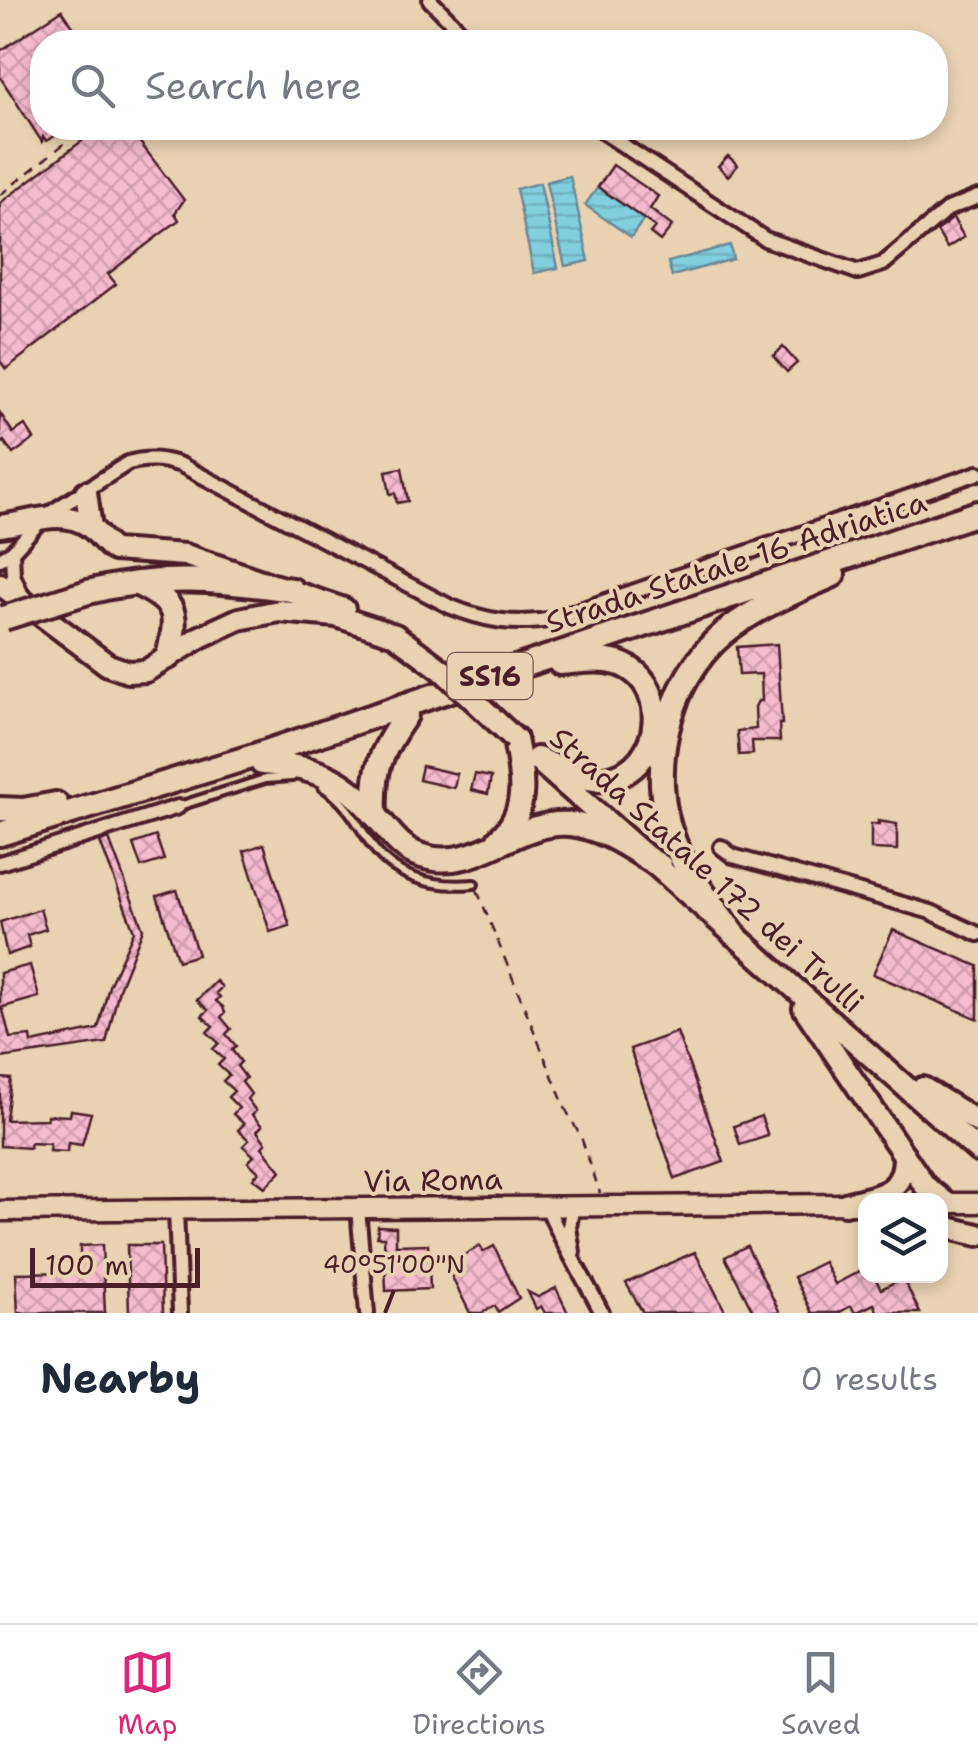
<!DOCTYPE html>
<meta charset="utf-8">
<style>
body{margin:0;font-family:"Shantell Sans",sans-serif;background:#f6f6f7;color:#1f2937}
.controls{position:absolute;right:30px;bottom:30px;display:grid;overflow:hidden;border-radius:20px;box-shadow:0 5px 15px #0003}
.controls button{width:90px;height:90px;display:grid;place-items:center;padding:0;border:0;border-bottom:2px solid #e0e1e3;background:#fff;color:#1f2937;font:50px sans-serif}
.scale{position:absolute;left:30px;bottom:25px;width:170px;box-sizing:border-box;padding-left:10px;border:5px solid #4a1f2b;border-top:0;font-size:28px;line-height:35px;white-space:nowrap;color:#4a1f2b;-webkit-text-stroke:8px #e8d2b2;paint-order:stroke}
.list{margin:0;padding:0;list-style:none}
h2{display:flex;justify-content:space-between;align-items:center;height:130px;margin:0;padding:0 40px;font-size:42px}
h2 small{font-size:32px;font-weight:400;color:#747a83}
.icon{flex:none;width:55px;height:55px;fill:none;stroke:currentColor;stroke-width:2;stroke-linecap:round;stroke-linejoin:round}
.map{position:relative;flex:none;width:978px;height:1313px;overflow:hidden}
.search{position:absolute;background:#fff;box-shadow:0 5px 15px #0003;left:30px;right:30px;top:30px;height:110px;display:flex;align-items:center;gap:25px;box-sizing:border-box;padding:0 35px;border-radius:40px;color:#747a83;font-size:38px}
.sheet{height:310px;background:#fff}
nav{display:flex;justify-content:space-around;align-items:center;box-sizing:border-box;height:140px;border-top:2px solid #e0e1e3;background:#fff;font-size:28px;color:#747a83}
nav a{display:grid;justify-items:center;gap:5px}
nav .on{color:#db2777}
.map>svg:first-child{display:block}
.water{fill:url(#water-rules);stroke:#6a8896;stroke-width:2.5}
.building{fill:url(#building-cross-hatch);stroke:#4a1f2b;stroke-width:2.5}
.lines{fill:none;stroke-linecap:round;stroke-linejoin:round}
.lane-casing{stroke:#4a1f2b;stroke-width:14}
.street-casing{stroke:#4a1f2b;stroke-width:20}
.secondary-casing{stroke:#4a1f2b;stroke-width:25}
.primary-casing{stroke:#4a1f2b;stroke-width:28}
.highway-casing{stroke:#4a1f2b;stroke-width:30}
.path{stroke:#4a1f2b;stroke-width:2.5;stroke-dasharray:10 8;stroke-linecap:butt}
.lane{stroke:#e8d2b2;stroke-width:6}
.street{stroke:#e8d2b2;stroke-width:12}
.secondary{stroke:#e8d2b2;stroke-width:18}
.primary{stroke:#e8d2b2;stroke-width:20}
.highway{stroke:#e8d2b2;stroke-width:22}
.primary-bridge-casing{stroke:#4a1f2b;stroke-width:28;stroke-linecap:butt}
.highway-bridge-casing{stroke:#4a1f2b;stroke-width:30;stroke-linecap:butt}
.primary-bridge{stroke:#e8d2b2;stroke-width:20}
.highway-bridge{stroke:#e8d2b2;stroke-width:22}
.ticks{fill:none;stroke:#4a1f2b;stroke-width:4}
.labels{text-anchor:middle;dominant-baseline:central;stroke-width:8;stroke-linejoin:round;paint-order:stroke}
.shield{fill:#e8d2b2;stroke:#795554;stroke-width:2.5}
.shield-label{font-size:28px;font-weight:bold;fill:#4a1f2b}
.street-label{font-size:30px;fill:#4a1f2b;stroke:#e8d2b2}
.ticks-label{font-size:25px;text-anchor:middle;fill:#4a1f2b;stroke:#e8d2b2;stroke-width:8;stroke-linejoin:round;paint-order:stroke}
</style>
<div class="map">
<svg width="978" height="1313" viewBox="0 0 978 1313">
<defs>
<pattern id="water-rules" width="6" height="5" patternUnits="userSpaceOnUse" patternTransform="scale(2.5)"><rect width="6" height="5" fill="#80cede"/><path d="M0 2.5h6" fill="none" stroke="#70b0bf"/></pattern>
<pattern id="building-cross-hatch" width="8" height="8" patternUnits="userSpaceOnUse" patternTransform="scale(2.5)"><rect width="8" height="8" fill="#f4bacd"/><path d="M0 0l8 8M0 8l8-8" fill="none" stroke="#d39fb0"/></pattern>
</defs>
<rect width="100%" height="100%" fill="#e8d2b2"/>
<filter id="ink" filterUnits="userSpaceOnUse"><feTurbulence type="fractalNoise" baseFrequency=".01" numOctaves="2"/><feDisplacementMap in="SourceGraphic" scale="20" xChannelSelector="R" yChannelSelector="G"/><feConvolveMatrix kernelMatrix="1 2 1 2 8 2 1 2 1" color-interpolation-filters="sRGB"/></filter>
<g filter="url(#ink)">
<g class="water">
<polygon points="570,176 589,261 565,266 546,182"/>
<polygon points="540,183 558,268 534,273 516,189"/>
<polygon points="598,187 644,219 631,237 585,205"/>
<polygon points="730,245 733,259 672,276 668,262"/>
</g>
<g class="building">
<polygon points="62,10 83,42 42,42 42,128 67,128 47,141 43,137 42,142 0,77 0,51"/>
<polygon points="99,128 129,128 184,200 175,213 179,220 108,274 116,284 6,369 0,361 0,203"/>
<polygon points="728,156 738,165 728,176 718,166"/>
<polygon points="613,165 658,196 650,209 672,226 660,241 650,233 655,227 598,187"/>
<polygon points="953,218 964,237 947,248 937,231"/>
<polygon points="783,347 797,363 787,372 773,356"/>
<polygon points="0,413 13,433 25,425 34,439 13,454 4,441 0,444"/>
<polygon points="402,468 408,501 397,503 395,493 390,494 386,471"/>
<polygon points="777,644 782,724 779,724 780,741 752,741 753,754 739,755 737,731 756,729 755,707 758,701 762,701 761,674 739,675 737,647"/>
<polygon points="422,766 457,774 454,788 419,780"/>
<polygon points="475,774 491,777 488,794 471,790"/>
<polygon points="878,821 897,824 897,850 871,849 871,824 879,824"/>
<polygon points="156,836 164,860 141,867 133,844"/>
<polygon points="109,839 143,929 119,989 106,1043 0,1058 0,1010 3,1010 10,1038 31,1036 32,1043 98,1029 109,986 134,931 100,842"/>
<polygon points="264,844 290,926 270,932 244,851"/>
<polygon points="177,890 198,955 178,961 157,896"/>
<polygon points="40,909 46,929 27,935 30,947 7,955 0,922"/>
<polygon points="893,930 978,966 978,1019 873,974"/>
<polygon points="30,965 39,997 0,1008 0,973"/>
<polygon points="216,981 222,987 216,993 220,997 216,1001 223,1007 225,1013 221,1017 231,1029 226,1034 236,1046 232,1050 241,1062 237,1066 246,1078 242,1082 251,1094 247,1099 256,1111 252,1115 262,1126 257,1131 266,1143 262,1147 281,1171 265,1187 253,1178 259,1172 248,1162 254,1156 243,1146 249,1140 238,1130 244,1124 233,1114 239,1108 228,1097 234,1091 223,1081 229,1075 218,1065 224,1059 213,1049 219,1043 207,1032 213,1026 202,1016 208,1010 197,1000"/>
<polygon points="677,1032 724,1162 675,1179 630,1049"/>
<polygon points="0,1078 11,1079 6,1120 47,1119 47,1115 70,1116 71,1110 91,1113 82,1145 68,1143 67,1152 49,1151 50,1144 30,1143 30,1148 0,1146"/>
<polygon points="761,1116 768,1136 740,1145 734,1126"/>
<polygon points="378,1226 396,1227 396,1245 428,1244 430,1289 386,1291 384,1237 377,1237"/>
<polygon points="102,1245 105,1313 18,1313 16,1273 80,1272 80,1246"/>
<polygon points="127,1245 161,1245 163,1313 129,1313"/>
<polygon points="480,1246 483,1252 494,1246 519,1298 498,1312 495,1306 481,1313 470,1313 446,1265"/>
<polygon points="747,1246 780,1313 754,1313 725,1257"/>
<polygon points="695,1252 726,1313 643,1313 626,1283"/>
<polygon points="824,1262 835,1284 866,1268 866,1276 874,1276 881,1289 903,1278 920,1313 878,1313 874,1304 855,1313 851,1306 838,1313 812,1313 794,1277"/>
<polygon points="556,1288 568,1313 545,1313 541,1306 536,1309 528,1292 538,1297"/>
</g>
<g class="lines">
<defs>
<g id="lane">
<path d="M323 787C345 801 355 819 369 841 392 878 433 888 474 884"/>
<polyline points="179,806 265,779 292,777"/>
</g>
<g id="street">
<polyline points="430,0 471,42"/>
<polyline points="597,128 765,239 858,272 883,264 948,209 978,197"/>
<polyline points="12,552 13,575 23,598"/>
<path d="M0 559 12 552 44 517 128 463C148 457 162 459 181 465L449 606C485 621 515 626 554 619L978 473"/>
<polyline points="721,847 733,856 931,912 978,934"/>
<polyline points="0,863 178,807"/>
<path d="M547 1206C561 1243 584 1277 602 1313"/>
<polyline points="358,1208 367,1313"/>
<polyline points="176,1209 180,1313"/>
<polyline points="573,1252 569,1227 573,1205"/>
</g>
<g id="secondary">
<polyline points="940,1203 978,1203"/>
<polyline points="0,1211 855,1204"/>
</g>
<g id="primary">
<polyline points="86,492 91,528"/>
<path d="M0 526C30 523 62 507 90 527 99 534 104 544 114 550L185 555 344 609"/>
<polyline points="0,584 108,665 128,672 146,671 200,637 239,619 279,611 336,616 395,635"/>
<polyline points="542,764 978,1151"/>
<polyline points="804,1008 925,1186 945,1202"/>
<polyline points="923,1088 978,1122"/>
<path d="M845 1204C878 1195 904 1196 904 1155"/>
<polyline points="940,1226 978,1235"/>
</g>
<g id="highway">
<path d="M138 584C179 604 178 614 168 657"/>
<path d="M88 592C156 574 223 580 292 590"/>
<path d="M537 759C557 767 582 781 604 779 668 772 674 669 607 661 592 659 575 662 560 663"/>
<path d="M262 763C312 766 343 777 376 816 390 832 401 850 422 856 476 874 516 819 570 824 603 827 633 850 660 866"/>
<polyline points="0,809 23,810 56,804"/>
<path d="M375 815C373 769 380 753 406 715"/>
<polyline points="0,834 257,755 978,513"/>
<path d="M499 839C530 812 522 775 515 739"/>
<path d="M734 934C713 905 689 878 675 844 646 776 666 681 724 633 756 607 795 592 833 575"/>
</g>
</defs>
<use href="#lane" class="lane-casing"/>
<use href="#street" class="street-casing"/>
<use href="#secondary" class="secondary-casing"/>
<use href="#primary" class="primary-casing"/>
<use href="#highway" class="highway-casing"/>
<g class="path">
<polyline points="0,195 84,128"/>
<polyline points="477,890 566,1110 581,1137 600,1193"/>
</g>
<use href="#lane" class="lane"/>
<use href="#street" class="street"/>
<use href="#secondary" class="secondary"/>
<use href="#primary" class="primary"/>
<use href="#highway" class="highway"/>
<defs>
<polyline id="primary-bridge" points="395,635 442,670 515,739"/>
<polyline id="highway-bridge" points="4,618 88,592"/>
</defs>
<use href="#primary-bridge" class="primary-bridge-casing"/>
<use href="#highway-bridge" class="highway-bridge-casing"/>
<use href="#primary-bridge" class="primary-bridge"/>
<use href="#highway-bridge" class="highway-bridge"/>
</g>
</g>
<path class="ticks" d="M385 1313 394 1290"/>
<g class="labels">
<rect class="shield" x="447.5" y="653" width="85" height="46" rx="8"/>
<g class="shield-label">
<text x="490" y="676">SS16</text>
</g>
<g class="street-label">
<text transform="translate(736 562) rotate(-18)">Strada Statale 16 Adriatica</text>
<text transform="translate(707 870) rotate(42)">Strada Statale 172 dei Trulli</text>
<text transform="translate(433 1180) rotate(-1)">Via Roma</text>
</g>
</g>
<g class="ticks-label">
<text x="394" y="1273">40°51'00"N</text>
</g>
</svg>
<div class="controls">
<button><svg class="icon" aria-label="layers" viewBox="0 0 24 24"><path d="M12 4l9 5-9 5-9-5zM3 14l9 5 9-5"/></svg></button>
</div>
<div class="scale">100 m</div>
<div class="search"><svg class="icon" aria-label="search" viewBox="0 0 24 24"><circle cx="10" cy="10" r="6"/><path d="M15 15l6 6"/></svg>Search here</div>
</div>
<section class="sheet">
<h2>Nearby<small>0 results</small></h2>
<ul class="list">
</ul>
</section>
<nav>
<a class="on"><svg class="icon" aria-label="map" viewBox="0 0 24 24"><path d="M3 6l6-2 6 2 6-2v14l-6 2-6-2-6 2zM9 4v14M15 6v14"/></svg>Map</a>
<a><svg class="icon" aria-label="directions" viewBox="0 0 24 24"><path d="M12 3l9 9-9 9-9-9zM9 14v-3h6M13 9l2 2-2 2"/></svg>Directions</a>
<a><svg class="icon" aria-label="saved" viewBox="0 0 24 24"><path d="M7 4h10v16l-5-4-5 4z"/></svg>Saved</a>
</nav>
